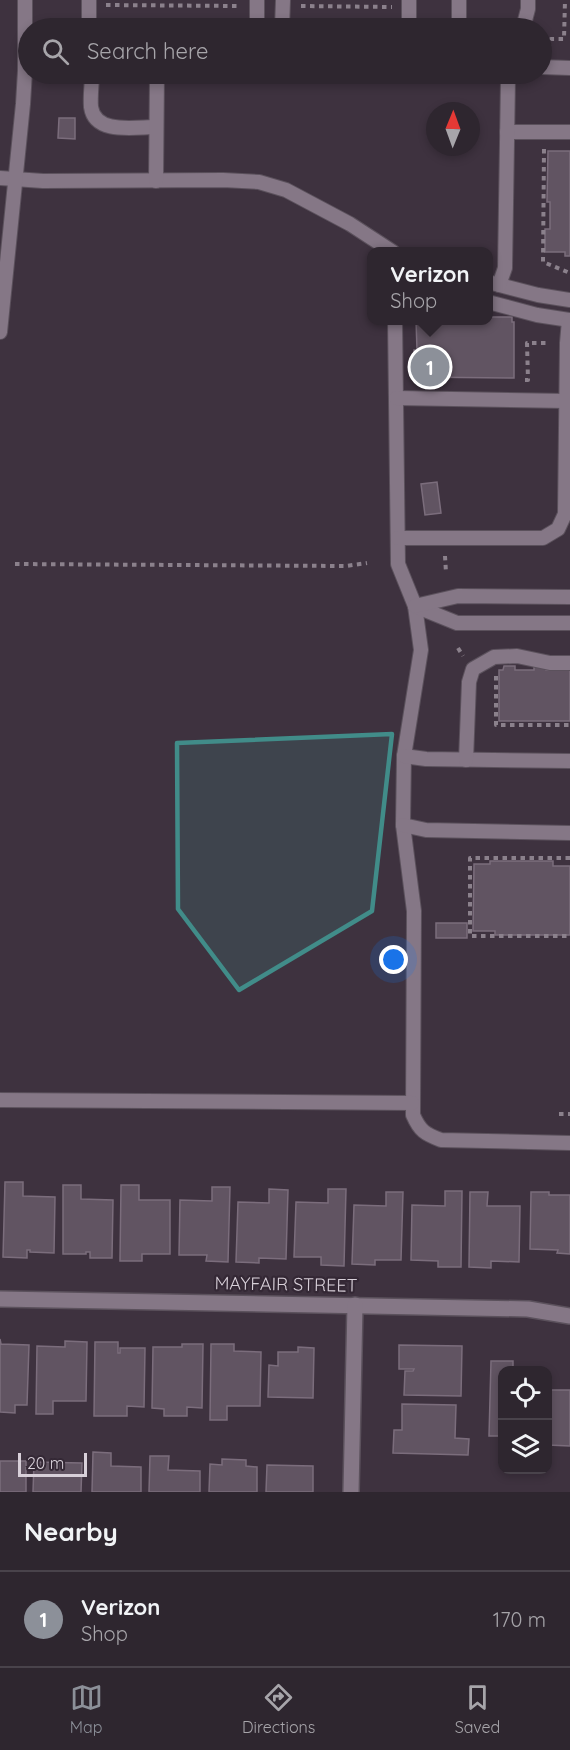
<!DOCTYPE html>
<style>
body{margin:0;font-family:Quicksand,sans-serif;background:#3a323b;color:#f1f3f6}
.controls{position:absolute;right:18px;bottom:18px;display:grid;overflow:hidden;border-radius:12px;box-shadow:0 3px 9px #0003}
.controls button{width:54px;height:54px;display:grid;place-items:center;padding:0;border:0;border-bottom:2px solid #49434b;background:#2e262f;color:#f1f3f6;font:30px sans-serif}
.compass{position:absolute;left:426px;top:102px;width:54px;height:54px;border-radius:50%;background:#2e262f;box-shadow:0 3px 9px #0003;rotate:1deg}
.scale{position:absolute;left:18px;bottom:15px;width:69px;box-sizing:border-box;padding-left:6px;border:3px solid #d8d0d9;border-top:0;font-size:16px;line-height:21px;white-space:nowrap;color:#d8d0d9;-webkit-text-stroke:4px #342835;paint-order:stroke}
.you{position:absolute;left:394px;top:960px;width:21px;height:21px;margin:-15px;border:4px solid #fff;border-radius:50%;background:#1a73e8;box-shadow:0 0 0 9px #1a73e833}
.badge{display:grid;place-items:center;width:39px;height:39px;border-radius:50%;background:#8c9099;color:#fff;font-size:20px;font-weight:700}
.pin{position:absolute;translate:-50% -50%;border:3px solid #fff;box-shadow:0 2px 6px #0006}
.popup{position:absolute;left:367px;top:247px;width:126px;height:78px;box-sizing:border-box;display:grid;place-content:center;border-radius:12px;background:#2e262f;filter:drop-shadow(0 2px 4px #0005);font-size:20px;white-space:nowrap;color:#a7a5aa}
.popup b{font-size:22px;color:#f1f3f6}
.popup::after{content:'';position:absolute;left:50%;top:100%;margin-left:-12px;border:12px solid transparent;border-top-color:#2e262f}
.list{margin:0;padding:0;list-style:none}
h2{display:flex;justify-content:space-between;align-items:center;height:78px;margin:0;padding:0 24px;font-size:26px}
h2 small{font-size:20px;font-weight:400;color:#a7a5aa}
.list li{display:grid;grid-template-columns:39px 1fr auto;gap:18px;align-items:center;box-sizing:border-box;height:96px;padding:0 24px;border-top:2px solid #49434b}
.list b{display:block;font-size:22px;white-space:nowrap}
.list p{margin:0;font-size:20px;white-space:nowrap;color:#a7a5aa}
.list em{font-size:20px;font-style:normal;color:#a7a5aa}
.icon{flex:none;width:33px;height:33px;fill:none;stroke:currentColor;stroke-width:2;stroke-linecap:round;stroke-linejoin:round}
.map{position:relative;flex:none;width:570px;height:1492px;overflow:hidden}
.search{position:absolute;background:#2e262f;box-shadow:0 3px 9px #0003;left:18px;right:18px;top:18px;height:66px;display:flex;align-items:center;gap:15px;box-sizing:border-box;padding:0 21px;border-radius:33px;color:#a7a5aa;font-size:22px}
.sheet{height:174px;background:#2e262f}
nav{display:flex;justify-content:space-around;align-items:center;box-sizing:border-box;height:84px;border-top:2px solid #49434b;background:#2e262f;font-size:16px;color:#a7a5aa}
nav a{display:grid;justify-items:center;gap:3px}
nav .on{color:#8c9099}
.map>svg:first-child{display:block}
.building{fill:#615462;stroke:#7b6d7c;stroke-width:1.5}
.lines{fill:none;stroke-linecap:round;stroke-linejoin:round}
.lane-casing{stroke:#5b515c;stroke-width:16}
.street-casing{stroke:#5b515c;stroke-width:18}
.path{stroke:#8b818c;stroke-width:4;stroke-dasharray:4.5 4.5;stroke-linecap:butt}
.lane{stroke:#857786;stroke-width:14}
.street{stroke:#857786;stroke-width:15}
.marked{fill:#418c89;fill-opacity:0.2;stroke:#418c89;stroke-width:4.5;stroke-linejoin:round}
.labels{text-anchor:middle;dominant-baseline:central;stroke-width:4.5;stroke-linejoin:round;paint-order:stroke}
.street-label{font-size:18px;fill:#d8d0d9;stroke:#342835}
</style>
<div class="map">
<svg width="570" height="1492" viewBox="0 0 570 1492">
<rect width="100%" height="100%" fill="#3e323f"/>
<g class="building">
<polygon points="59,118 75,118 75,139 58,138"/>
<polygon points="548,151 570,151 570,256 565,256 565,252 545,252 545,229 550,229 550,202 547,202"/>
<polygon points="488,317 512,317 512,322 514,322 514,378 414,377 414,350 417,350 416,320 476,320 476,322 479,322 479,320 488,320"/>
<polygon points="437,482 441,513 425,515 421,484"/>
<polygon points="534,665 546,666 546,670 570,670 570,721 499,721 499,670 503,670 504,666 515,666 515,670 534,670"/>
<polygon points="490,861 553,861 553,866 570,866 570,935 495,935 495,931 473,931 474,864 490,864"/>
<rect x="436" y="923" width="31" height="15"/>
<polygon points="5,1182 23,1182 23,1196 55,1197 54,1253 30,1252 30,1250 27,1250 27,1258 3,1257"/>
<polygon points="63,1185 81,1185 81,1199 113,1200 112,1258 90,1258 90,1252 86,1252 86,1254 63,1254"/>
<polygon points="121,1185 139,1185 139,1200 170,1200 170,1254 142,1254 142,1261 120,1261"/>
<polygon points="212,1187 230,1187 228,1262 206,1261 207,1255 179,1255 180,1200 212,1201"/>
<polygon points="269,1189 288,1190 286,1259 259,1258 259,1263 236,1262 238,1202 269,1203"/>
<polygon points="328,1189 346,1189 344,1266 321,1265 321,1257 294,1257 296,1202 328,1203"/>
<polygon points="445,1191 462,1191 461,1267 438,1267 438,1261 411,1260 412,1205 445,1206"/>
<polygon points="386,1192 403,1192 401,1260 375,1260 375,1265 352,1264 354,1205 386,1206"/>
<polygon points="470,1192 488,1192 487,1206 520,1206 519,1262 491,1261 491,1268 469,1267"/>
<polygon points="531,1192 549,1192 549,1195 570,1195 570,1254 557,1253 558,1250 530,1249"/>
<polygon points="0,1339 1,1344 29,1345 27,1405 15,1405 15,1413 0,1412"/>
<polygon points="65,1341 87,1342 86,1401 53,1401 53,1414 36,1414 37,1346 65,1347"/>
<polygon points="95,1342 118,1342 118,1353 120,1353 120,1348 145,1348 144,1407 127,1406 127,1416 94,1416"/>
<polygon points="182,1344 203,1344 202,1408 187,1407 187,1416 164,1416 164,1409 152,1408 153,1347 182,1347"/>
<polygon points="211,1344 234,1344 234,1351 261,1352 260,1406 227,1406 227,1420 210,1420"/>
<polygon points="399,1345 462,1346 461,1396 404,1395 405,1371 413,1371 414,1369 399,1369"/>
<polygon points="298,1347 314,1348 313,1398 268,1397 269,1365 278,1366 278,1352 298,1352"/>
<polygon points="491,1361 513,1361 513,1369 541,1370 502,1370 502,1436 489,1436"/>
<polygon points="548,1390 570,1390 570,1446 548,1445"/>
<polygon points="402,1404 456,1405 455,1438 469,1439 468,1455 393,1453 394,1430 402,1430"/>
<polygon points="93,1452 111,1453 111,1466 141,1467 141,1492 92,1492"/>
<polygon points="150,1456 169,1456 168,1470 200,1471 200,1492 149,1492"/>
<polygon points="222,1459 246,1460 246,1466 257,1467 257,1492 209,1492 210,1464 222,1465"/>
<rect x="0" y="1461" width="26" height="31"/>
<polygon points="34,1462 82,1463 81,1492 33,1492"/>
<polygon points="267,1465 313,1466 313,1492 266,1492"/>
</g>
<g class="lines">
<defs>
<g id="lane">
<polyline points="89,28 89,0"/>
<polyline points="257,28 257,0"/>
<polyline points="282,28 283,0"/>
<polyline points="409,28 409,0"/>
<polyline points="457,28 459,23 459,0"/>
<polyline points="523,28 528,9 528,0"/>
<polyline points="542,67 570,68"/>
<path d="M92 74C92 84 90 96 91 107 95 135 135 127 156 127"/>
<polyline points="507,132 570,132"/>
<polyline points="0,178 43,181 223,180 259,182 286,190 350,224 393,252"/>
<polyline points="156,181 157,74"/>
<polyline points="488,282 538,295 570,300"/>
<polyline points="499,285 505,268 508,79 509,74"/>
<polyline points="488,302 537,315 570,320"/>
<path d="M395 320 398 564 415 606 421 650 404 756 403 825 414 911 413 1115C420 1131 425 1134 441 1140L570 1143"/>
<polyline points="0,332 23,104 25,71 25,0"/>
<polyline points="396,398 566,401"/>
<polyline points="398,538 543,538 558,529 565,514 567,343 569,320"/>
<polyline points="415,606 457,623 570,623"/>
<polyline points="415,606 458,596 570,597"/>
<polyline points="404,756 426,759 570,761"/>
<polyline points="466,760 469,682 473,669 494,657 517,656 550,663 570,663"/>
<polyline points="403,825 426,830 570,833"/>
<polyline points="0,1100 412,1103"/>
</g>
<g id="street">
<polyline points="0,1299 528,1309 570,1316"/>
<polyline points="351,1492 355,1305"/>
</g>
</defs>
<use href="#lane" class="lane-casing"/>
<use href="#street" class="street-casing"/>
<g class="path">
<polyline points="106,5 239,6"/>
<polyline points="301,6 392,7"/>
<polyline points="548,49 551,39 564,39 565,0"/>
<polyline points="544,149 543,262 570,273"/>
<polyline points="525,380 528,380 527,343 547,343"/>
<polyline points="445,556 446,573"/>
<polyline points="15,564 346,566 367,563"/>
<polyline points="458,648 463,656"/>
<polyline points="496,676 496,725 570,725"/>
<polyline points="570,858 470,858 470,936 570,936"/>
<polyline points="559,1114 570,1114"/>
</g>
<use href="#lane" class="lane"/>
<use href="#street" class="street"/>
</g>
<path class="marked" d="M392 734 372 911 239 990 178 909 177 743Z"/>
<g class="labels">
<g class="street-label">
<text transform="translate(286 1284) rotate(1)">MAYFAIR STREET</text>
</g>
</g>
</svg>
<div class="controls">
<button><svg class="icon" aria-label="locate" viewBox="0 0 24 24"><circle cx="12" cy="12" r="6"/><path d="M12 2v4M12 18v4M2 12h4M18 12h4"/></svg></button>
<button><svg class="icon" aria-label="layers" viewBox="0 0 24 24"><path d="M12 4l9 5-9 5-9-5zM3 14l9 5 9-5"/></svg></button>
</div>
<svg class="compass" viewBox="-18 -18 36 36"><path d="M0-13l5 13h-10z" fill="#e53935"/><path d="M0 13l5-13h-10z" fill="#a7a5aa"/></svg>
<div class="scale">20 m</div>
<div class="you"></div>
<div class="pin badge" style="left:430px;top:367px">1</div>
<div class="popup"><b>Verizon</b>Shop</div>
<div class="search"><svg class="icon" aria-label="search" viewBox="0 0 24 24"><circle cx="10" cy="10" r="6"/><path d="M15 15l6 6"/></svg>Search here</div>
</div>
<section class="sheet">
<h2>Nearby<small></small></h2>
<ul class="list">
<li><span class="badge">1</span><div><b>Verizon</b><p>Shop</p></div><em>170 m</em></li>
</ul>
</section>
<nav>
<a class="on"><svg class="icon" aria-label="map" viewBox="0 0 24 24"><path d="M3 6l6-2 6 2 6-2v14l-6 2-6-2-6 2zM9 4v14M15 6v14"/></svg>Map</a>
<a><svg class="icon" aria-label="directions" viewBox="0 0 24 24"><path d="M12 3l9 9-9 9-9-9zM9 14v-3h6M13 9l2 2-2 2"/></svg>Directions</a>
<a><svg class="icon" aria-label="saved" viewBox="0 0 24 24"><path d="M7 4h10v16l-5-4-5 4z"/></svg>Saved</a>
</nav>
